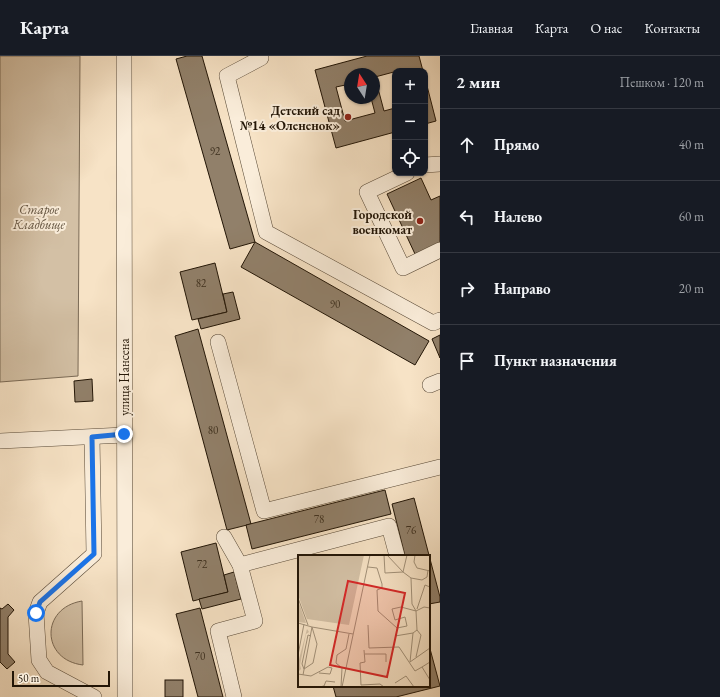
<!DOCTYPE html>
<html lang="ru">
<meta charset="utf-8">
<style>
body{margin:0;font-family:"EB Garamond",serif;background:#242831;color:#f1f3f6}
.controls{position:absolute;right:12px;top:12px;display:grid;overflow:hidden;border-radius:8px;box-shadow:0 1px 3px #0004}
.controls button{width:36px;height:36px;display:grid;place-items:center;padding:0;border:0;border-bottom:1px solid #363941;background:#171b24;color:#f1f3f6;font:20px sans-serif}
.compass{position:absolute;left:344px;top:12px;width:36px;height:36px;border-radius:50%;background:#171b24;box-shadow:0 1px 3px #0004;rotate:348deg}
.scale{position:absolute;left:12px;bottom:10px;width:98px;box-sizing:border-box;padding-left:4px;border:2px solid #221506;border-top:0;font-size:11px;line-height:14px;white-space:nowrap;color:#221506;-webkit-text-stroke:3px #faedda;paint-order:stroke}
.stop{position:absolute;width:12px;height:12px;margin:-9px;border:3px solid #1a73e8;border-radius:50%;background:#fff}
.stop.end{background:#1a73e8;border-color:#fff;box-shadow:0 1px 4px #0008}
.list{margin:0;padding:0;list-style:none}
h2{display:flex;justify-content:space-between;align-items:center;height:52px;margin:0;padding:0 16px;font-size:17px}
h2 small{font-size:13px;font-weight:400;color:#9ea1a6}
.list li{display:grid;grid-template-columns:26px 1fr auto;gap:12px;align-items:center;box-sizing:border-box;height:72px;padding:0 16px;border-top:1px solid #363941}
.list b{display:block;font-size:15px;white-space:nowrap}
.list em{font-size:13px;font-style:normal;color:#9ea1a6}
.icon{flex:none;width:22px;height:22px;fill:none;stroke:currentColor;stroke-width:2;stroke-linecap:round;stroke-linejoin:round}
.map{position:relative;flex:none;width:440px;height:641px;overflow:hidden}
header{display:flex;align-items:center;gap:24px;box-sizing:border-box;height:56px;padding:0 20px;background:#171b24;border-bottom:1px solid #363941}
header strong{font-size:19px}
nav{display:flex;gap:22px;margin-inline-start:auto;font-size:14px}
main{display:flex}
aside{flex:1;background:#171b24}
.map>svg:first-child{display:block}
.green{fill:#d3c0a5;stroke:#7a6a56}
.building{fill:#91806a;stroke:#221506;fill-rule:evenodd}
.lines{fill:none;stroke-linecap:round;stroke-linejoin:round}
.minor-casing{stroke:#574836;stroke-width:16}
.minor{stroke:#faedda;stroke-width:15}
.route{stroke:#1a73e8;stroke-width:5}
.poi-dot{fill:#8f2418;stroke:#faedda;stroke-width:1.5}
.labels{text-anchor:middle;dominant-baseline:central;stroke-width:4;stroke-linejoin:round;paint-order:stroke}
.number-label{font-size:11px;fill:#3e301f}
.poi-label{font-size:13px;font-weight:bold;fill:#221506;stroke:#faedda;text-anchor:end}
.park-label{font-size:13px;font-style:italic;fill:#60513e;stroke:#faedda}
.street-label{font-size:13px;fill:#221506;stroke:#faedda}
.inset-road{fill:none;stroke:#a29179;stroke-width:1}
.view{fill:#d62828;fill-opacity:0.15;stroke:#d62828;stroke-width:2}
.inset-edge{fill:none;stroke:#221506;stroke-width:2}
</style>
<header>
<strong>Карта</strong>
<nav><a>Главная</a><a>Карта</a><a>О нас</a><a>Контакты</a></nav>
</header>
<main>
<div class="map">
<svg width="440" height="641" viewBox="0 0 440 641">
<rect width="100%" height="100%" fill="#f7e3c6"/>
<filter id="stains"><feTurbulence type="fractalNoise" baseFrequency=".005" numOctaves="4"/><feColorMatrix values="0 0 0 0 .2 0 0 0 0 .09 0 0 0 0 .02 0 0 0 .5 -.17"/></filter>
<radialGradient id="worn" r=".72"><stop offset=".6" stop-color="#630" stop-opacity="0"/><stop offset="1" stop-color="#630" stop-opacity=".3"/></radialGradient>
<g class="green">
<polygon points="0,0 80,0 78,320 0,326"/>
<path d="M82 545 83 609C41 604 40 552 82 545Z"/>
</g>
<g class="building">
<polygon points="187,0 202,0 255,186 230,193 176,3"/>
<path d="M367 0H419L423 15H406L405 13 375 21 384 55 395 52V76L336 92 315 14ZM350 18H374V42H371L375 57 345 65 336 31 350 28Z"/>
<polygon points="425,22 436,65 425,68"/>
<polygon points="421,122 431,144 440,140 440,187 415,198 387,138"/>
<polygon points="255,186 429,285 415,309 241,211"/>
<polygon points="215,207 227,256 192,264 180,216"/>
<polygon points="233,236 240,263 201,273 198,263 227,256 223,238"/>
<polygon points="198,273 251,468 227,474 175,280"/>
<polygon points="440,279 440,302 432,283"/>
<polygon points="92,323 93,345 75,346 74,325"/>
<polygon points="385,434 391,458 252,493 246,469"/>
<polygon points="414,442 440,541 440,546 429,548 429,500 405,500 392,448"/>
<polygon points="216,487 228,536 193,545 181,496"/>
<polygon points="234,516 241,543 202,553 199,543 228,536 224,519"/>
<polygon points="8,548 14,554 8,561 8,598 15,606 7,613 0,606 0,552 2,553"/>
<polygon points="200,552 223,641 198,641 176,558"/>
<polygon points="429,589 440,630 396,641 336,641 333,630 429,630"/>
<rect x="165" y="624" width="18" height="17"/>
</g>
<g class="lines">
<defs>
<g id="minor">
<polyline points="124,0 125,641"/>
<polyline points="260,0 261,2 227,20 266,176 433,267 440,264"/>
<polyline points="425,109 440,108"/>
<polyline points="407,117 367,136 403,212 440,194"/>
<polyline points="218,286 264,455 440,411"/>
<polyline points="430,329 440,325"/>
<polyline points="92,381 94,498 40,546 36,557 39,604 47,616 94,641"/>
<polyline points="0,385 124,379"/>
<polyline points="224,481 240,509 255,565 218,575 234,641"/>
<polyline points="240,509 389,470 397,500"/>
</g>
</defs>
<use href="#minor" class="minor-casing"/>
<use href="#minor" class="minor"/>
</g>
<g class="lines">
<polyline class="route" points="36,557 40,546 94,498 92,381 124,378"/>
</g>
<g class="poi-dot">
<circle cx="348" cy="61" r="4"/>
<circle cx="420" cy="165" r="4"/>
</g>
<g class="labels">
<g class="number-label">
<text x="215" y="95">92</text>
<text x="201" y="227">82</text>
<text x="335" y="248">90</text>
<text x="213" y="374">80</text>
<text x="319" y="463">78</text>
<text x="411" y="474">76</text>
<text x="202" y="508">72</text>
<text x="200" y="600">70</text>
</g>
<g class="poi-label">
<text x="340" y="54">Детский сад<tspan x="340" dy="15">№14 «Олененок»</tspan></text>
<text x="412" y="158">Городской<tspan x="412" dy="15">военкомат</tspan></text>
</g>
<g class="park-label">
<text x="39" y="153">Старое<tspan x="39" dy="15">Кладбище</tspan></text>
</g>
<g class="street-label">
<text transform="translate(124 321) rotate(-90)">улица Нансена</text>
</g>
</g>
<g transform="translate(298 499)">
<rect width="132" height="132" fill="#f7e3c6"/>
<path d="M0 0H66L51 70 9 64 0 40ZM0 45 8 68 0 67ZM9 74 11 77 8 79 2 110 3 114 1 116 0 108Z" fill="#d3c0a5"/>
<path class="inset-road" d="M86 0 87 18 105 17 113 23 124 25 129 22 130 15M89 0 105 17 109 0M117 0 116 7 119 13 132 16M70 12 79 13 84 29V33L79 35 80 56 99 73 109 71 107 62 97 65 94 54 103 52 118 56 126 52 132 53M0 43 10 70M119 54 127 30 132 32M0 68 14 72 19 89 15 108 6 114 4 109 10 80 13 81M70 70 71 93 101 92 117 116 124 112M97 81 115 78M66 95 67 107 62 108 63 130 82 129 86 132M67 99H88V107M0 100 6 69M118 102 123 80 119 75M112 107 115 78 119 75 118 56 114 49 113 23M112 107 132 93M132 107 124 112 132 125M0 119 13 121 30 112 34 113 32 119 21 118M5 120 14 72 55 79M97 128 108 121 116 132M21 132 26 131 28 126 37 127M43 132 44 113 38 108 39 100 48 94 51 79M44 132 72 0"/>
<path class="view" d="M50 26 107 38 89 122 32 110Z"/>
<rect width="132" height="132" class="inset-edge"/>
</g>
<rect width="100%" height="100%" filter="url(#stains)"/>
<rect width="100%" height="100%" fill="url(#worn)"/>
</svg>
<div class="controls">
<button>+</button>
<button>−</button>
<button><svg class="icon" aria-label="locate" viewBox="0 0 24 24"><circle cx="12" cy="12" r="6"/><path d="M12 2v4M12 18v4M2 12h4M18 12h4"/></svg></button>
</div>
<svg class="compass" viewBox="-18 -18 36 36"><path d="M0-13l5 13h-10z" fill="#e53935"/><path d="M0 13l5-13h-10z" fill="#9ea1a6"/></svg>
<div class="scale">50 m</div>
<div class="stop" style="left:36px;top:557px"></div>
<div class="stop end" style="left:124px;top:378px"></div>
</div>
<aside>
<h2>2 мин<small>Пешком · 120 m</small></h2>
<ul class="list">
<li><svg class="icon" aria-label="ahead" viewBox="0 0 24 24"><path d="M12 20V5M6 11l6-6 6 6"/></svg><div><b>Прямо</b></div><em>40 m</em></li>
<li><svg class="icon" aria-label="left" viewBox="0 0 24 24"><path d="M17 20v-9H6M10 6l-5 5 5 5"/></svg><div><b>Налево</b></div><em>60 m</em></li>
<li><svg class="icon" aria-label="right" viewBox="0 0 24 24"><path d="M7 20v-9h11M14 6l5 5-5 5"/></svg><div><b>Направо</b></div><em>20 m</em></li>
<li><svg class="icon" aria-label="arrive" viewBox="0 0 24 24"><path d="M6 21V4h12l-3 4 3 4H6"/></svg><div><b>Пункт назначения</b></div></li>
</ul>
</aside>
</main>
